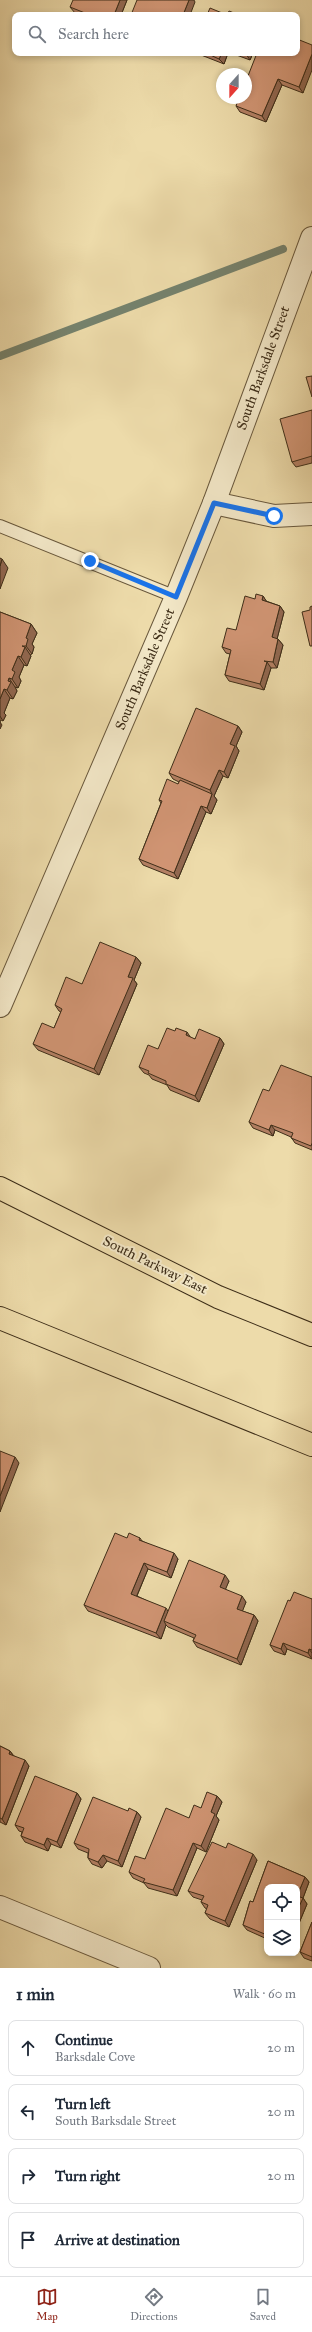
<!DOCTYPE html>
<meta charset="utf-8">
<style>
body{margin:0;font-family:"IM FELL Great Primer",serif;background:#f6f6f7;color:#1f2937}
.controls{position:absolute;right:12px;bottom:12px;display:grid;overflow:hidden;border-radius:8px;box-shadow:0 2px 6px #0003}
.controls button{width:36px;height:36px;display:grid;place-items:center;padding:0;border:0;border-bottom:1px solid #e0e1e3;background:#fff;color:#1f2937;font:20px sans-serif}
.compass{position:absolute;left:216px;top:68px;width:36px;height:36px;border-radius:50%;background:#fff;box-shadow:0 2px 6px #0003;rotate:201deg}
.stop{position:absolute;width:12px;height:12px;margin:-9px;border:3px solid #1a73e8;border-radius:50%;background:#fff}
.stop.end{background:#1a73e8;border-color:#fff;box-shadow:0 1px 4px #0008}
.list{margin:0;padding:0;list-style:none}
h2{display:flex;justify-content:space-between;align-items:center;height:52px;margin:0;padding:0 16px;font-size:17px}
h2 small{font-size:13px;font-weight:400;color:#747a83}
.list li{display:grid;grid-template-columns:26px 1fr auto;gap:12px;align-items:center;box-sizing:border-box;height:56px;margin:0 8px 8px;padding:0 8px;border:1px solid #e0e1e3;border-radius:8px}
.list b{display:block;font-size:15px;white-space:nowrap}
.list p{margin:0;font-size:13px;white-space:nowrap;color:#747a83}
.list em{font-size:13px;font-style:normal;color:#747a83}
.icon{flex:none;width:22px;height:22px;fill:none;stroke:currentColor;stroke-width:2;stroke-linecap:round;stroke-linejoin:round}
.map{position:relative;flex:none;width:312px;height:1968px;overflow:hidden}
.search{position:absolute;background:#fff;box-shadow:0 2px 6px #0003;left:12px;right:12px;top:12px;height:44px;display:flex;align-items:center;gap:10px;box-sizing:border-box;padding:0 14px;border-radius:8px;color:#747a83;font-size:15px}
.sheet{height:308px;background:#fff}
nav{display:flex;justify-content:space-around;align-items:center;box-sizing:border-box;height:56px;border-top:1px solid #e0e1e3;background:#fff;font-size:11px;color:#747a83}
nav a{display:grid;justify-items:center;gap:2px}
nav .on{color:#8f2418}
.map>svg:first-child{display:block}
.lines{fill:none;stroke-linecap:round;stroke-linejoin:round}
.stream{stroke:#75826d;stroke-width:8}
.service-casing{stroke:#69583c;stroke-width:14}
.minor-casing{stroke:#69583c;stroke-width:24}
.primary-casing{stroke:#3d2d18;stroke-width:24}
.service{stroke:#f3e8c8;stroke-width:12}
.minor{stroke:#f3e8c8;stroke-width:22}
.primary{stroke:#eddbaa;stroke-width:22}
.wall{fill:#b48064;stroke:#3d2d18}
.shaded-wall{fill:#926851;stroke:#3d2d18}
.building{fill:#d19574;stroke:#3d2d18}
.route{stroke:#1a73e8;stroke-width:5}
.labels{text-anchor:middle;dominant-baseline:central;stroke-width:4;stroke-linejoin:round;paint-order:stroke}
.street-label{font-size:14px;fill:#3d2d18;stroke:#f3e8c8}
</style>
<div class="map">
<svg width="312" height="1968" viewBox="0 0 312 1968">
<rect width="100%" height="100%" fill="#eddbaa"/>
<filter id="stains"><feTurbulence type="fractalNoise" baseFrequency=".005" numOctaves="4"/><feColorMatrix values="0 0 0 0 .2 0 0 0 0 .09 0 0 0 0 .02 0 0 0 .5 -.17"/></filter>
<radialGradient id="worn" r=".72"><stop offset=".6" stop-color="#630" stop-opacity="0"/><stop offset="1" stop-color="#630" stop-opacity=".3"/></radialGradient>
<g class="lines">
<polyline class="stream" points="0,356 283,249"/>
<defs>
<polyline id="service" points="0,526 176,597"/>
<g id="minor">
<polyline points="214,503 274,516 312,514"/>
<polyline points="0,1006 176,597 214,503 312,238"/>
<polyline points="0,1907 149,1968"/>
</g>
<g id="primary">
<polyline points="0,1188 218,1297 312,1335"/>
<polyline points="0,1318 312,1445"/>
</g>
</defs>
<use href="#service" class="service-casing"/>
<use href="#minor" class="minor-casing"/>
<use href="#primary" class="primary-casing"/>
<use href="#service" class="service"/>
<use href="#minor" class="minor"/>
<use href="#primary" class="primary"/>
</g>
<g class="wall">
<polygon points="127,0 121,15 79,15 75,13 70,7"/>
<polygon points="196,53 228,53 224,64"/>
<polygon points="231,53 253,53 250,60"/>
<polygon points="297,53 303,93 282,85 266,122 240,112 236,106"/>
<polygon points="312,410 312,463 296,467 292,462"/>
<polygon points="263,596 266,601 280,606 284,612 277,639 278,639 283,645 277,668 271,668 264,690 229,681 225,675 230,654 226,653 222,647 236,630 255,599"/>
<polygon points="0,612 31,624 37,633 32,644 34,647 32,654 30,655 31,656 27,666 24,665 19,677 21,681 18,688 15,687 17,691 13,699 10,698 4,713 6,715 3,721 1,720 0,722"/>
<polygon points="238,726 242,732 236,746 239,751 228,778 223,776 214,796 217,800 211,814 206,812 178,879 143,865 139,859 161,803 159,800 178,784 179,782 173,779 169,773"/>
<polygon points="136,957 141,963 134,980 137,984 99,1075 38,1050 33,1044 54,1028 61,1012 59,1011 55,1005 82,984"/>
<polygon points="191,1038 195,1039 220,1038 224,1044 199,1102 170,1090 167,1085 152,1079 149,1075 144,1073 139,1067 158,1049"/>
<polygon points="312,1077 312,1150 295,1143 291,1137 275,1130 273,1136 253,1128 249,1122 269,1091"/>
<polygon points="127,1538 140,1538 142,1541 178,1559 171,1578 148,1569 137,1596 168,1611 229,1581 225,1589 246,1602 242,1611 254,1615 258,1621 241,1665 197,1647 193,1641 194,1638 168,1627 166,1625 161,1639 88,1611 84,1605"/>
<polygon points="312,1599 312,1659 287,1649 285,1655 274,1651 270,1645 290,1601"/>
<polygon points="0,1746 10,1751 14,1756 29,1766 6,1825 0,1822"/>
<polygon points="77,1793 81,1799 61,1848 51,1844 48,1851 25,1842 21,1836 22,1832 19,1831 15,1825"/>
<polygon points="217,1796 222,1802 216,1816 219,1820 206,1852 197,1848 177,1896 148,1888 144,1883 133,1878 129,1872 145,1859 189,1818 201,1808"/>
<polygon points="128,1811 137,1812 141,1817 122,1867 107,1861 102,1868 92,1864 88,1858 88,1853 78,1849 74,1843"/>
<polygon points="226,1848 257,1860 229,1927 210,1919 205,1913 207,1909 205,1908 201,1902 202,1900 193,1897 188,1891"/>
<polygon points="268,1861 305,1877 309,1882 303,1898 307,1904 297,1928 297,1887 267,1887 267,1939 247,1930 243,1925 250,1901 253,1902"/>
<polygon points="312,1922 312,1961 304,1958 300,1952"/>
</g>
<g class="shaded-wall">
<polygon points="120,0 127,0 121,15 114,15"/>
<polygon points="189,0 194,0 195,2 190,15 183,15"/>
<polygon points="222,53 228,53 224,64 219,59"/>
<polygon points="246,53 253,53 250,60 246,54"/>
<polygon points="312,54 312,70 303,93 299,87"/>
<polygon points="278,79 282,85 266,122 262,116"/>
<polygon points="2,559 8,568 0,589 0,566"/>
<polygon points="263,596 267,602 262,600"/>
<polygon points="280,606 284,612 276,643 272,637"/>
<polygon points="31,624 37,633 32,644 34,647 32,654 26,646 26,638"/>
<polygon points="278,639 283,645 277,668 273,662"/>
<polygon points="25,647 31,656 27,666 21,657"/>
<polygon points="18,656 24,665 19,677 21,681 18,688 12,679 12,670"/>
<polygon points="267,662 271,668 264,690 260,684"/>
<polygon points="9,678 15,687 17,691 13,699 7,690 8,681"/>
<polygon points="4,689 10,698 4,713 6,715 3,721 0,716 0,699"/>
<polygon points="0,722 2,725 0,729"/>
<polygon points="238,726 242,732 236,746 239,751 228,778 224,772 230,744"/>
<polygon points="219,770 223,776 214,796 217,800 211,814 207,808 212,794 210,790"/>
<polygon points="201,806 206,812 178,879 174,873"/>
<polygon points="136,957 141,963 134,980 137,984 99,1075 94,1069 128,977"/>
<polygon points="187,1032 191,1038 186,1035"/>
<polygon points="220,1038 224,1044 199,1102 195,1096"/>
<polygon points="271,1125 275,1130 273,1136 269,1130"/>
<polygon points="15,1457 19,1463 0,1512 0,1496"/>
<polygon points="174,1553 178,1559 171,1578 167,1572"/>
<polygon points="144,1563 148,1569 135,1600 131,1594"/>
<polygon points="225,1575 229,1581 224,1593 220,1587"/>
<polygon points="242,1596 246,1602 241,1615 237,1609"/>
<polygon points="166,1608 170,1614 164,1621 166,1625 161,1639 156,1633"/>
<polygon points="254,1615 258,1621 241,1665 237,1659"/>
<polygon points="283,1643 287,1649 285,1655 281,1649"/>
<polygon points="309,1649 312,1653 312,1659 308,1653"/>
<polygon points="10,1751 14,1757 9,1754"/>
<polygon points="25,1760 29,1766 6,1825 2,1819"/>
<polygon points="77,1793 81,1799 61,1848 57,1842"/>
<polygon points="217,1796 222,1802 216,1816 219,1820 206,1852 201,1846 211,1812"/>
<polygon points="137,1812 141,1817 122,1867 118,1861"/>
<polygon points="47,1838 51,1844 48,1851 44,1845"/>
<polygon points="193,1843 197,1848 177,1896 173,1890"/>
<polygon points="253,1854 257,1860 229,1927 225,1921"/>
<polygon points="103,1855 107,1861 102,1868 98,1862"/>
<polygon points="305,1877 309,1882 303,1898 307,1904 297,1928 297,1896"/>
</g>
<g class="building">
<polygon points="73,0 120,0 114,15 90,15 70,7"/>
<polygon points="137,0 189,0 183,15 131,15"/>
<polygon points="210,8 227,15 229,11 239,15 207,15"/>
<polygon points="297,39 312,45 312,54 299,87 278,79 262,116 236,106 239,98 246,98 246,81 257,53 297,53"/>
<polygon points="206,53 222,53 219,59"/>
<polygon points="312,376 312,397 306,377"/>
<polygon points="312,410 312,456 292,462 280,419"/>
<polygon points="0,558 2,559 0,566"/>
<polygon points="256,594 263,596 262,600 280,606 272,637 278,639 273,662 264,661 267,662 260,684 225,675 231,650 222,647 227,628 236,630 245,596 255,599"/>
<polygon points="312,606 312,646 310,646 302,612 310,610 310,607"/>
<polygon points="0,612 31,624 26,638 28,639 26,646 22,646 25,647 21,657 18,656 12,670 15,672 12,679 9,678 8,681 11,682 7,690 4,689 0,699"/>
<polygon points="196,708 238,726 230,744 235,746 224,772 219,770 210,790 169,773"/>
<polygon points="167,779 178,784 180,780 212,794 207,808 201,806 174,873 139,859 162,801 159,800"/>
<polygon points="100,942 136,957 128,977 133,978 94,1069 33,1044 42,1023 54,1028 62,1009 55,1005 66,977 82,984"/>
<polygon points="167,1028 175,1031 176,1028 187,1032 186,1035 195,1039 199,1029 220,1038 195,1096 166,1084 166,1081 148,1073 149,1071 139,1067 148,1045 158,1049"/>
<polygon points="281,1065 312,1077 312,1143 311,1146 291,1138 293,1133 271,1125 269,1130 249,1122 263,1089 269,1091"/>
<polygon points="0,1451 15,1457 0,1496"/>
<polygon points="115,1533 127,1538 129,1533 140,1538 139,1540 174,1553 167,1572 144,1563 131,1594 166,1608 156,1633 84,1605"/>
<polygon points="189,1560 225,1575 220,1587 242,1596 237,1609 254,1615 237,1659 193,1641 196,1635 164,1621"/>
<polygon points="294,1592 312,1599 312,1650 309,1649 308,1653 283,1643 281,1649 270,1645 288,1600 290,1601"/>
<polygon points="0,1746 10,1751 9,1754 25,1760 2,1819 0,1818"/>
<polygon points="35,1776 77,1793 57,1842 47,1838 44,1845 21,1836 24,1828 15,1825"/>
<polygon points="207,1792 217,1796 211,1812 215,1814 201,1846 193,1843 173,1890 143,1882 145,1879 129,1872 135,1856 145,1859 166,1808 189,1818 194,1805 201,1808"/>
<polygon points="93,1797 128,1811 129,1808 137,1812 118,1861 103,1855 98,1862 88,1858 89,1849 74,1843"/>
<polygon points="212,1842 226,1848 228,1843 253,1854 225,1921 205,1913 208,1905 201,1902 204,1896 188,1891"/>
<polygon points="268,1861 305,1877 297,1896 303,1898 297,1911 297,1887 267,1887 267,1935 243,1925 250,1901 253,1902"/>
<polygon points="312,1922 312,1957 300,1952"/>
</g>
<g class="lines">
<polyline class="route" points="90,561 176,597 214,503 274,516"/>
</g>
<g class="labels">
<g class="street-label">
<text transform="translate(263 368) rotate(-70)">South Barksdale Street</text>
<text transform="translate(145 669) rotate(-67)">South Barksdale Street</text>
<text transform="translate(155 1265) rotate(26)">South Parkway East</text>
</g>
</g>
<rect width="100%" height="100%" filter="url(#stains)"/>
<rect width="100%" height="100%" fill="url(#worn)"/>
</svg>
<div class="controls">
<button><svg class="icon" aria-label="locate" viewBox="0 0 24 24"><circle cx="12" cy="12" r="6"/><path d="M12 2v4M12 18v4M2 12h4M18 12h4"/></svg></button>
<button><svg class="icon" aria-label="layers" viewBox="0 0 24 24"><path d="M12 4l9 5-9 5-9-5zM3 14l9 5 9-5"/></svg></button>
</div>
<svg class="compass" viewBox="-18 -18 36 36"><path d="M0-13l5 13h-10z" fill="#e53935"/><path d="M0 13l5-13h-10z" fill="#747a83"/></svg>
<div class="stop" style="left:274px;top:516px"></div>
<div class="stop end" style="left:90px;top:561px"></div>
<div class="search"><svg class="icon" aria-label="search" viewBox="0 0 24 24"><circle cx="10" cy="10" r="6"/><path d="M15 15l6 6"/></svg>Search here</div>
</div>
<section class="sheet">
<h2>1 min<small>Walk · 60 m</small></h2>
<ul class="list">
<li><svg class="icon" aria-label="ahead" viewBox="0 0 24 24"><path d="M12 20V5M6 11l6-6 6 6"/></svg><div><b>Continue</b><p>Barksdale Cove</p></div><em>20 m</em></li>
<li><svg class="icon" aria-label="left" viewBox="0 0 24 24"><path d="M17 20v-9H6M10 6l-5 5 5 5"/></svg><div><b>Turn left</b><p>South Barksdale Street</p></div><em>20 m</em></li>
<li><svg class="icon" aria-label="right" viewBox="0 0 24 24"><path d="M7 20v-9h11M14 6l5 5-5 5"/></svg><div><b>Turn right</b></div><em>20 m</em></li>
<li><svg class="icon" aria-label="arrive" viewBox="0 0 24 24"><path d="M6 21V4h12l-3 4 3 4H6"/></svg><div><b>Arrive at destination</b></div></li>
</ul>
</section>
<nav>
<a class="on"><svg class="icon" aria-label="map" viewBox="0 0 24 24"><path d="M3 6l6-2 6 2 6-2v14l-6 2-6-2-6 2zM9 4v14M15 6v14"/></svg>Map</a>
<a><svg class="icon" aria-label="directions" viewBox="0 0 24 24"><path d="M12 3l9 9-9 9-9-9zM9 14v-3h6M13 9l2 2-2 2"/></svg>Directions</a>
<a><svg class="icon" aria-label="saved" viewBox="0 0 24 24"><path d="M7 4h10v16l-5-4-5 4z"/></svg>Saved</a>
</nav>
